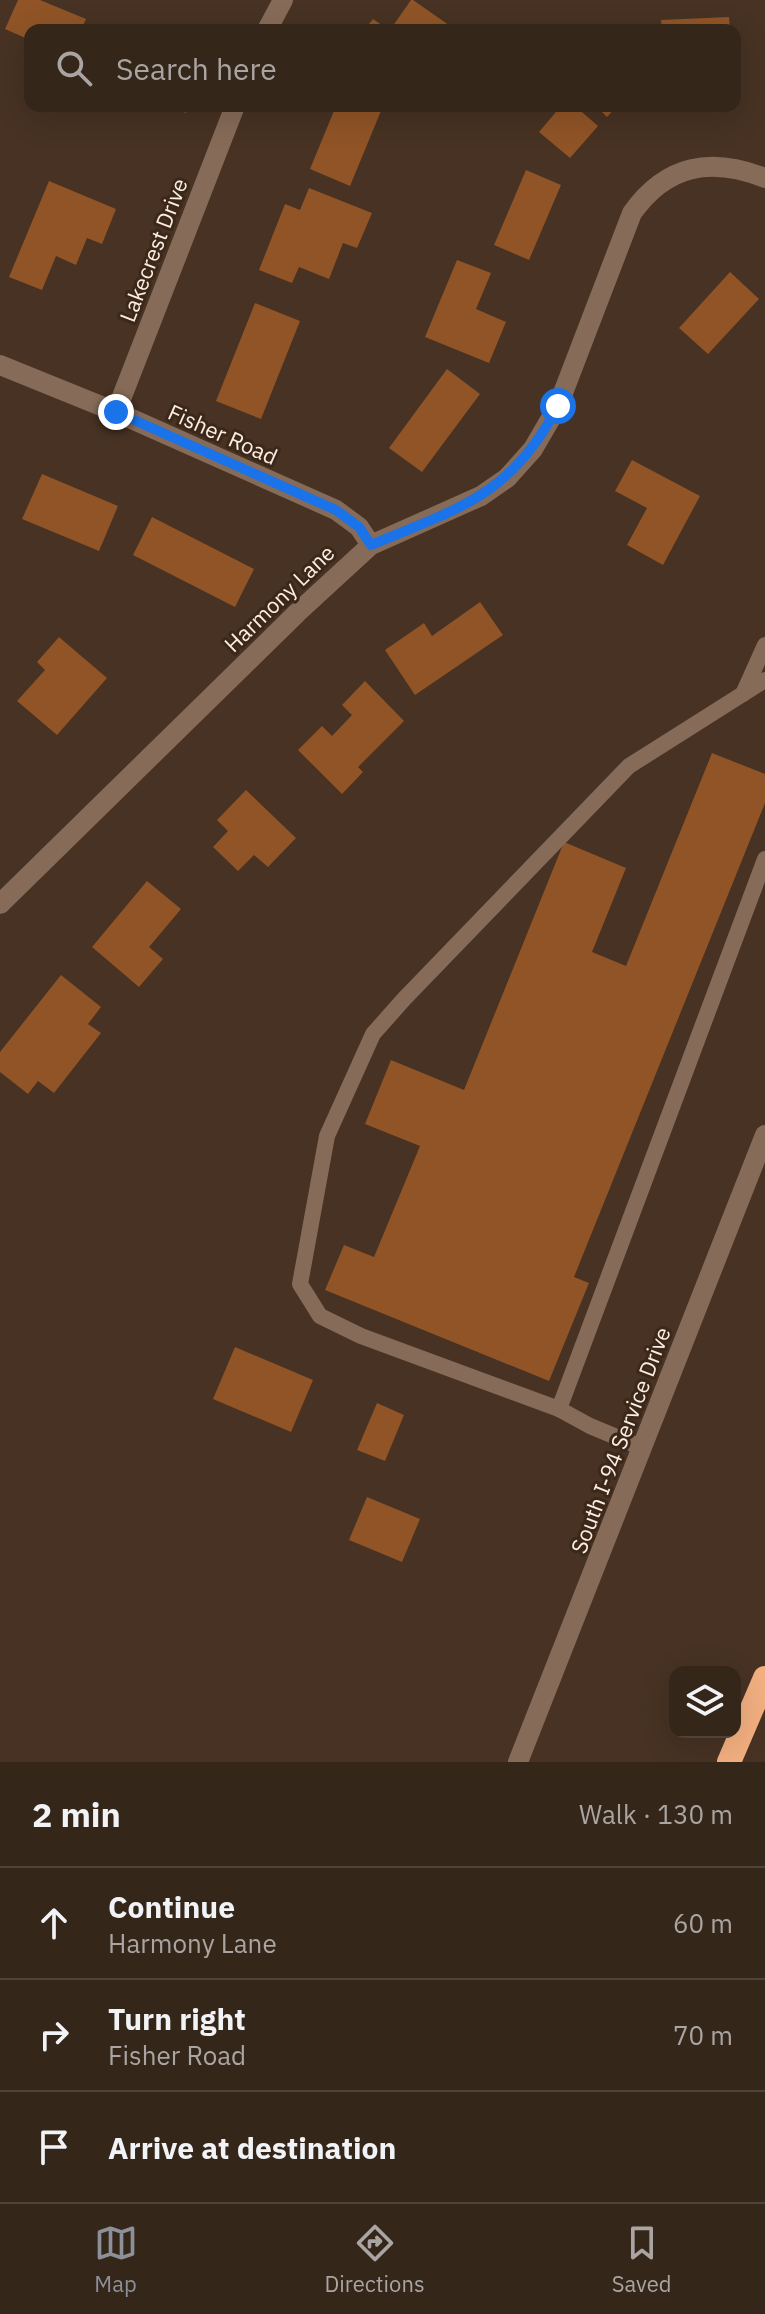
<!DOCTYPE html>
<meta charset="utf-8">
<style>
body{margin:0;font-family:"IBM Plex Sans",sans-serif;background:#3d2e23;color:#f1f3f6}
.controls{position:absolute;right:24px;bottom:24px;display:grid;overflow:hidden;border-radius:16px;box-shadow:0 8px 32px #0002}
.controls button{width:72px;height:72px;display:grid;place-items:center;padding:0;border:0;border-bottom:2px solid #4f4339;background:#35261a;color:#f1f3f6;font:40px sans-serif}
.stop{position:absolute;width:24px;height:24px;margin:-18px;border:6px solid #1a73e8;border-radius:50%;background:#fff}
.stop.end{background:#1a73e8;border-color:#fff;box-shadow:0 2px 8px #0008}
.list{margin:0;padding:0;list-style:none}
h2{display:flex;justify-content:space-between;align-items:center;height:104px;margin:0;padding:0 32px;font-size:34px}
h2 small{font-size:26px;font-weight:400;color:#aaa5a2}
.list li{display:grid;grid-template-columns:52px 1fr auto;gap:24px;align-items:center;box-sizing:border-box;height:112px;padding:0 32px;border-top:2px solid #4f4339}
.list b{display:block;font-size:30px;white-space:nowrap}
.list p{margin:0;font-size:26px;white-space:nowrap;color:#aaa5a2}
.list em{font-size:26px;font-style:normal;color:#aaa5a2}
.icon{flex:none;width:44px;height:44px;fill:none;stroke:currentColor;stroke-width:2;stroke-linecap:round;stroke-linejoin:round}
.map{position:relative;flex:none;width:765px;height:1762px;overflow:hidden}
.search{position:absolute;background:#35261a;box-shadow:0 8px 32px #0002;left:24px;right:24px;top:24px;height:88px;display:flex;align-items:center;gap:20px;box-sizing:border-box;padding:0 28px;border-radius:16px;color:#aaa5a2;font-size:30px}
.sheet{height:440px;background:#35261a}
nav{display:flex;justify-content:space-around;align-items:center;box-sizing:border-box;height:112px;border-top:2px solid #4f4339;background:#35261a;font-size:22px;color:#aaa5a2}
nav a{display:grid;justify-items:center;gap:4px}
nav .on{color:#8c9099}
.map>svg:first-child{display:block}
.building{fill:#905426}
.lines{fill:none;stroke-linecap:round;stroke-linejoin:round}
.service{stroke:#866b58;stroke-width:16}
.minor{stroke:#866b58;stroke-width:20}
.tertiary{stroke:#866b58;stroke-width:20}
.motorway{stroke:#f2af80;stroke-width:24}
.route{stroke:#1a73e8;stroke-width:10}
.labels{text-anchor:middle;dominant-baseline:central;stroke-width:6;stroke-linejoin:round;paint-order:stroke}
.street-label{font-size:22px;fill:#fceee5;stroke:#3c2819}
</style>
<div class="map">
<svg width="765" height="1762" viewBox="0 0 765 1762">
<rect width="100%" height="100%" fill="#473223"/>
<g class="building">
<polygon points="18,0 40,0 86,19 81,30 30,30 30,40 5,29"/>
<polygon points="411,0 413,0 456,30 390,30"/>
<polygon points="729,17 730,30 662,30 661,20"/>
<polygon points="373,19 389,30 364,30"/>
<polygon points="170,106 189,106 186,113"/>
<polygon points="336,106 383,106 350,186 310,169"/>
<polygon points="561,106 575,106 598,126 570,158 539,132"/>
<polygon points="596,106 617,106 607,117"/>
<polygon points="526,170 561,185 529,260 494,245"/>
<polygon points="49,181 116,209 102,244 87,238 76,265 56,256 42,290 9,277"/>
<polygon points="309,188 372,213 357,248 343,243 329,279 299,267 292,283 259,270 285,204 300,210"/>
<polygon points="457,260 491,273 476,309 506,322 489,363 425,337"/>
<polygon points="730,272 759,299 708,354 679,328"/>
<polygon points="255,303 300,321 261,419 216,401"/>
<polygon points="447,369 480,394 422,472 389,448"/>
<polygon points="632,460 700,496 663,565 627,545 647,508 615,491"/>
<polygon points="42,474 118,506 99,551 22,519"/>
<polygon points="152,517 254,569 235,607 133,555"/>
<polygon points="480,602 503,635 415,695 385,650 424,623 432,636"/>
<polygon points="59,637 107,678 57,735 17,701 45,670 37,662"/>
<polygon points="365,681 404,721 358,767 363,772 342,794 298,750 322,726 332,736 352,715 342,705"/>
<polygon points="712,753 765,774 765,803 574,1277 589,1283 549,1381 325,1290 344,1245 374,1257 420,1146 365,1124 391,1060 464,1090 564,842 626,868 592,952 626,966"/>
<polygon points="246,790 296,838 268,867 254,855 238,871 213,847 228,831 217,820"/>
<polygon points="147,881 181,909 149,947 163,959 139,987 92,947"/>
<polygon points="61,975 101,1007 88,1024 101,1033 54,1093 38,1081 28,1094 0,1072 0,1052"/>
<polygon points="235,1347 313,1380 291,1432 213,1399"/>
<polygon points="377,1403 404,1415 385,1461 357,1450"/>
<polygon points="367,1497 420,1519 402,1562 349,1540"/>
</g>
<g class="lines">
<g class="service">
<polyline points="743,694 765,645"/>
<polyline points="559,1409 361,1336 320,1316 300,1284 327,1136 373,1034 404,999 629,766 765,680"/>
<polyline points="643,1448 590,1426 559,1409 765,859"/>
</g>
<g class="minor">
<polyline points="267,30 283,0"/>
<polyline points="0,365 116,412 336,510 359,527 371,545"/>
<polyline points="116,412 235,106"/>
<path d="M0 904 297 613 371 545 481 496 507 478 533 449 558 406 632 213C667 164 711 157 765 178"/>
</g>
<polyline class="tertiary" points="518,1762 765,1135"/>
<polyline class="motorway" points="729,1762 765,1678"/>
</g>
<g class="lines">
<path class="route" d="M116 412 336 510 359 527 371 545C459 508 511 496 558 406"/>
</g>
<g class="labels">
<g class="street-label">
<text transform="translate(153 250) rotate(-69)">Lakecrest Drive</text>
<text transform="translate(223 434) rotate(24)">Fisher Road</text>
<text transform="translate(279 598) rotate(-44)">Harmony Lane</text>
<text transform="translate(620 1440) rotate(-69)">South I-94 Service Drive</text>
</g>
</g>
</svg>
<div class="controls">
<button><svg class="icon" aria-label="layers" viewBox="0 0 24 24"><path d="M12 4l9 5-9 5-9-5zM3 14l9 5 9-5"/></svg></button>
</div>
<div class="stop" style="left:558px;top:406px"></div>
<div class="stop end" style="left:116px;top:412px"></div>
<div class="search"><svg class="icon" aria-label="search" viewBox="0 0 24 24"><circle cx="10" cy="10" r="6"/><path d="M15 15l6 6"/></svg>Search here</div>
</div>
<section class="sheet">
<h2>2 min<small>Walk · 130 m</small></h2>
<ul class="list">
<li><svg class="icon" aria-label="ahead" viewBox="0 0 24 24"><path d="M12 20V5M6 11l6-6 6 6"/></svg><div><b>Continue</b><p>Harmony Lane</p></div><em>60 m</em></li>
<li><svg class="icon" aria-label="right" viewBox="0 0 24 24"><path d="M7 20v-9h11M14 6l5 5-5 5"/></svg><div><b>Turn right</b><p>Fisher Road</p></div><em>70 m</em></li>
<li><svg class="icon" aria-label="arrive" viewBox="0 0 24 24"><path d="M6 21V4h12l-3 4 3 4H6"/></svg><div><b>Arrive at destination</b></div></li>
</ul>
</section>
<nav>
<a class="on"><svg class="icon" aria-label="map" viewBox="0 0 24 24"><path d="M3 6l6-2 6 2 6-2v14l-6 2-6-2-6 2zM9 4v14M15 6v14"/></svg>Map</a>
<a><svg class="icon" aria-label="directions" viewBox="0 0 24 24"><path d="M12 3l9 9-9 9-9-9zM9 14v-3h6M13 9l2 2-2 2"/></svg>Directions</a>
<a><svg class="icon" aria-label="saved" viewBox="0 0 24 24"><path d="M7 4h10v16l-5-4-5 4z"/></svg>Saved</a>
</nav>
